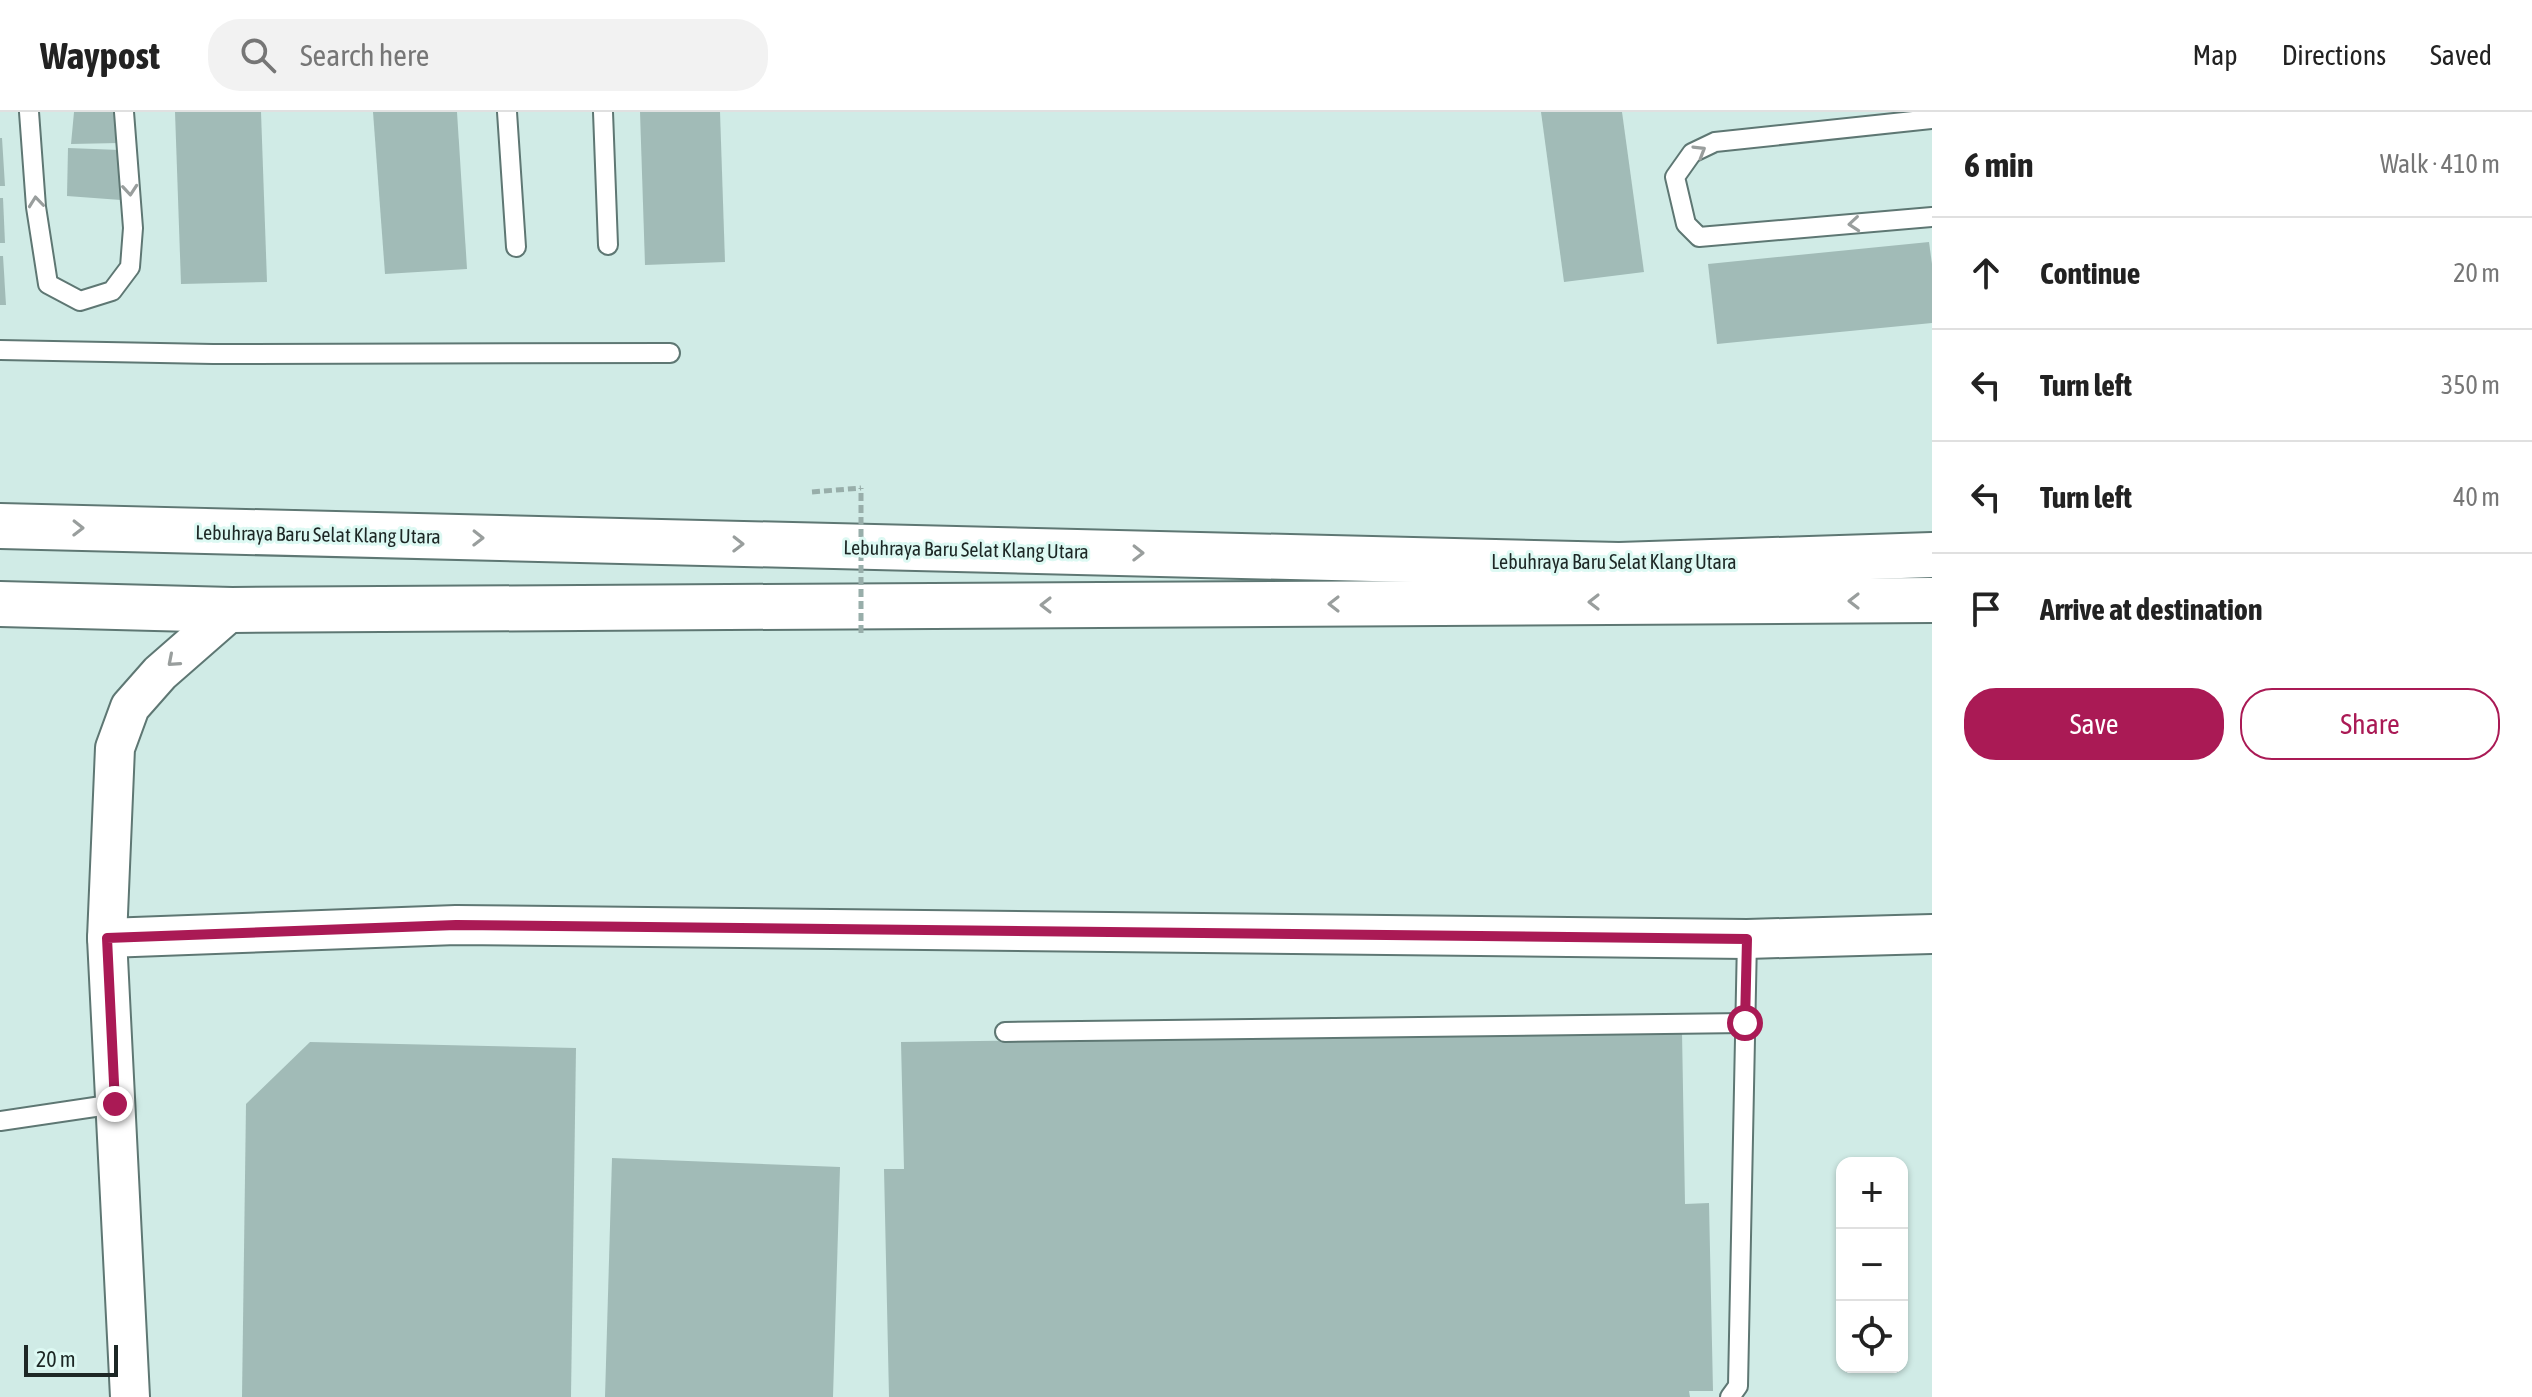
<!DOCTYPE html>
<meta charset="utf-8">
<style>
body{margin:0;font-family:"Asap Condensed",sans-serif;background:#f2f2f2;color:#222}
.controls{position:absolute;right:24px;bottom:24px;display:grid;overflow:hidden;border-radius:16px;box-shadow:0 2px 6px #0004}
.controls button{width:72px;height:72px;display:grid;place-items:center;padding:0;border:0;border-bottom:2px solid #e0e0e0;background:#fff;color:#222;font:40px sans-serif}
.scale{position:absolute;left:24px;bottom:20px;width:94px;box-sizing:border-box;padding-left:8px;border:4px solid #1d2725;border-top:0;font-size:22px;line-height:28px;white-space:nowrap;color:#1d2725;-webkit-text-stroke:6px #ddf9f3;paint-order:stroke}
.stop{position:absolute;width:24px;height:24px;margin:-18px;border:6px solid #aa1a55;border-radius:50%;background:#fff}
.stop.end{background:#aa1a55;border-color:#fff;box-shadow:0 2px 8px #0008}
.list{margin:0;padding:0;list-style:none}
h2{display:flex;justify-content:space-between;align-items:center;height:104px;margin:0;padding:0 32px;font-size:34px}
h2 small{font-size:26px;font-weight:400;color:#767676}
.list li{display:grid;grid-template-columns:52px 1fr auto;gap:24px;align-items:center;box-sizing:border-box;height:112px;padding:0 32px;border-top:2px solid #e0e0e0}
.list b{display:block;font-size:30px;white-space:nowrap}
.list em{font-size:26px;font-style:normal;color:#767676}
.actions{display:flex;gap:16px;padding:24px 32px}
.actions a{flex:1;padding:18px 0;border:2px solid #aa1a55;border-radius:32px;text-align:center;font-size:28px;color:#aa1a55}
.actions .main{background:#aa1a55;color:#fff}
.icon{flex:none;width:44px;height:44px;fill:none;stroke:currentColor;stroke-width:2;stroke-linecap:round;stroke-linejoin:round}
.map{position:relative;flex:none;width:1932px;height:1285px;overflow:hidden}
header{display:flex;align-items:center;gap:48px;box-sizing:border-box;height:112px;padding:0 40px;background:#fff;border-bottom:2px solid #e0e0e0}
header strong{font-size:38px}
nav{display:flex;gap:44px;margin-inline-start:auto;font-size:28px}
.search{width:560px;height:72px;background:#f2f2f2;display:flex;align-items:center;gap:20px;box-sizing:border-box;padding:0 28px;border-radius:32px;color:#767676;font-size:30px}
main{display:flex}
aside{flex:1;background:#fff}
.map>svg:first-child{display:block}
.building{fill:#a1bbb7}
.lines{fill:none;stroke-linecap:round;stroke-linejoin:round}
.lane-casing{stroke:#5e7773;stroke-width:22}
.street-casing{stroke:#5e7773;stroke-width:42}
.highway-casing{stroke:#5e7773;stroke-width:48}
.path{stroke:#98aeaa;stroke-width:5;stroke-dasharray:8 4;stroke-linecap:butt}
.lane{stroke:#fff;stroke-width:18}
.street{stroke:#fff;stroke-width:38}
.highway{stroke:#fff;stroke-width:44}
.path-bridge{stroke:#98aeaa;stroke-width:5;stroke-dasharray:8 4;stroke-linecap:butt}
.oneway{stroke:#999e9d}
.route{stroke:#aa1a55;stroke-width:10}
.labels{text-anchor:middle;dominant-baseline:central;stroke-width:6;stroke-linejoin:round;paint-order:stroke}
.street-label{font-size:20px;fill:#1d2725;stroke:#ddf9f3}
</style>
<header>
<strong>Waypost</strong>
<div class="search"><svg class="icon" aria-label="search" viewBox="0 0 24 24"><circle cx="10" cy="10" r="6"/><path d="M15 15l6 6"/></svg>Search here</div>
<nav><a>Map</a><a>Directions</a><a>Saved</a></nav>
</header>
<main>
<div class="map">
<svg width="1932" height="1285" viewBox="0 0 1932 1285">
<rect width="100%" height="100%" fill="#d0ebe6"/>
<g class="building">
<polygon points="74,0 118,0 119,31 71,32"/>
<polygon points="175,0 261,0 267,170 181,172"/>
<polygon points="373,0 457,0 467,157 385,162"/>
<polygon points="640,0 720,0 725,150 645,153"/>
<polygon points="1541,0 1622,0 1644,160 1564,170"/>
<polygon points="0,26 2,26 5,74 0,74"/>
<polygon points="68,36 120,38 121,88 67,84"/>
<polygon points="0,86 3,86 5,131 0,131"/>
<polygon points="1929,130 1932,152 1932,211 1717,232 1708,152"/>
<polygon points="0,144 3,144 6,193 0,193"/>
<polygon points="1682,920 1685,1092 1709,1091 1713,1279 1689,1279 1690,1285 889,1285 884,1057 904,1057 901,930"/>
<polygon points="310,930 576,936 571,1285 242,1285 246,992"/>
<polygon points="612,1046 840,1055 833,1285 605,1285"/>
</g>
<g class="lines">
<defs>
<g id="lane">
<polyline points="29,0 36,95 48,172 80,189 112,179 130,155 133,116 124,0"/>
<polyline points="507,0 516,135"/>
<polyline points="603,0 608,133"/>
<polyline points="1932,7 1715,30 1692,41 1675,65 1686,112 1699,125 1932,105"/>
<polyline points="0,238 213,242 670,241"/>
<polyline points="1005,920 1745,911"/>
<polyline points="0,1009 115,992"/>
<polyline points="1730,1285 1738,1274 1747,827"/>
</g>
<g id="street">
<polyline points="107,826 456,813 1747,827 1932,822"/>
<polyline points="130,1285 107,826 115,636 130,595 160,561 232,498"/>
</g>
<g id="highway">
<polyline points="0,414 1619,453 1932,443"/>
<polyline points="0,492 232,498 1932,488"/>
</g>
</defs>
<use href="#lane" class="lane-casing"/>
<use href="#street" class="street-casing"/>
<use href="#highway" class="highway-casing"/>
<polyline class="path" points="812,380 861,376"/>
<use href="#lane" class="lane"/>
<use href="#street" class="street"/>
<use href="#highway" class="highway"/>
<polyline class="path-bridge" points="861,521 861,376"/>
</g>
<defs><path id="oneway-chevron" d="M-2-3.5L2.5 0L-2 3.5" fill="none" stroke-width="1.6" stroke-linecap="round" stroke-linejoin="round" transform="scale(2)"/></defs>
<g class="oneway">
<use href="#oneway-chevron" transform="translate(1700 39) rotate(-31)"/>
<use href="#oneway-chevron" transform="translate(130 78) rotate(85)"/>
<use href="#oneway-chevron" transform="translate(36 90) rotate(-96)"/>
<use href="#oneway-chevron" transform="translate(1854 112) rotate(175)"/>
<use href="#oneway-chevron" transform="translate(78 416) rotate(1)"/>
<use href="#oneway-chevron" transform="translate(478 426) rotate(1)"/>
<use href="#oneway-chevron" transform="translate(738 432) rotate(1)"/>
<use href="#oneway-chevron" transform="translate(1138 441) rotate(1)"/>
<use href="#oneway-chevron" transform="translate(1854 489) rotate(180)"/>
<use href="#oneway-chevron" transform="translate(1594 490) rotate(180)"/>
<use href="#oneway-chevron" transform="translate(1334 492) rotate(180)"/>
<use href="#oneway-chevron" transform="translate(1046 493) rotate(180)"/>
<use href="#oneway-chevron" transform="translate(173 549) rotate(139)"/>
</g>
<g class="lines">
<polyline class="route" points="115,992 107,826 456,813 1747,827 1745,911"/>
</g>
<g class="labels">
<g class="street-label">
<text transform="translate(318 422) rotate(1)">Lebuhraya Baru Selat Klang Utara</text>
<text transform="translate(966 437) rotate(1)">Lebuhraya Baru Selat Klang Utara</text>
<text x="1614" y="449">Lebuhraya Baru Selat Klang Utara</text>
</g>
</g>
</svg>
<div class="controls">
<button>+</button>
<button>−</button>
<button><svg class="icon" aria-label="locate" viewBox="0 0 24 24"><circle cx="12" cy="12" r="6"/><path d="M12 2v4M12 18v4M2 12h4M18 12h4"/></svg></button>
</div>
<div class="scale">20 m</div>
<div class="stop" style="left:1745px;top:911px"></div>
<div class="stop end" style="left:115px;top:992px"></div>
</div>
<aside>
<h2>6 min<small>Walk · 410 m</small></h2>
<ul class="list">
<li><svg class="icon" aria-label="ahead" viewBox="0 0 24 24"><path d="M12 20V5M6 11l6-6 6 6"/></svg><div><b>Continue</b></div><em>20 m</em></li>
<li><svg class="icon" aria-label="left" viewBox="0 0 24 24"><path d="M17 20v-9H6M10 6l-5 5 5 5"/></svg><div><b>Turn left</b></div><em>350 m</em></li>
<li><svg class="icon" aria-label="left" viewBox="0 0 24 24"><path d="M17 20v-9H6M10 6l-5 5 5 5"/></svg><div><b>Turn left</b></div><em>40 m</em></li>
<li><svg class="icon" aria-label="arrive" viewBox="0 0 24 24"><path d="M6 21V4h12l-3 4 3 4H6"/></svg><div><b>Arrive at destination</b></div></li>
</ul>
<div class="actions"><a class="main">Save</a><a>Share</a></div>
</aside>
</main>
